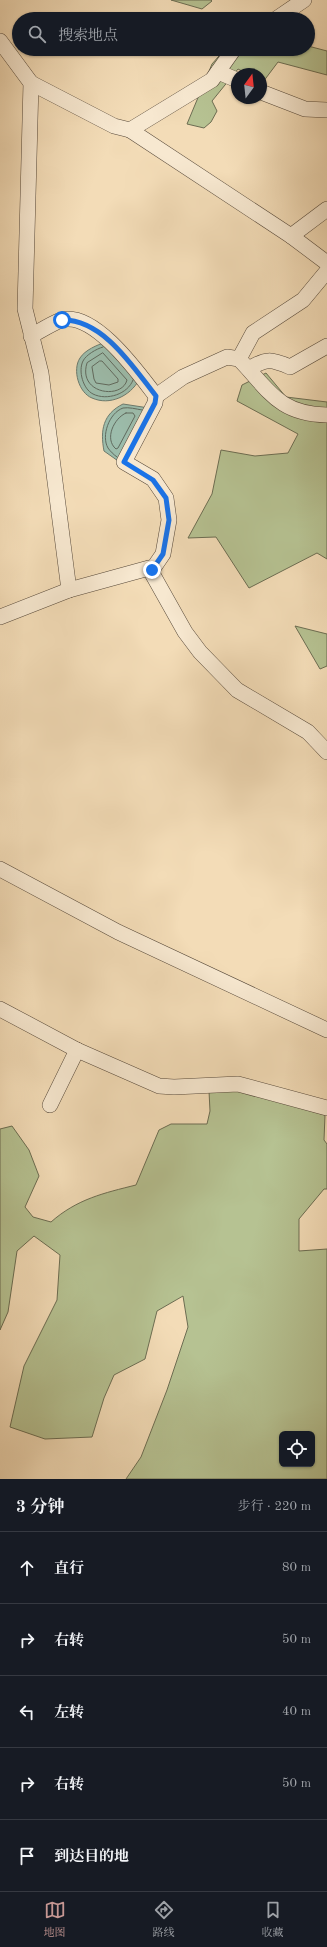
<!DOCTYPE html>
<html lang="zh">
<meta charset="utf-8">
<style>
body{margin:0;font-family:"Old Standard TT","Noto Serif SC",serif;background:#20242c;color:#f1f3f6}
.controls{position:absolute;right:12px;bottom:12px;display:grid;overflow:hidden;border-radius:6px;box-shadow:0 1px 3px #0004}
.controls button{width:36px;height:36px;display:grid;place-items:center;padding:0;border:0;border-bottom:1px solid #363941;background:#171b24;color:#f1f3f6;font:20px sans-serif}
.compass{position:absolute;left:231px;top:68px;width:36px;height:36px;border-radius:50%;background:#171b24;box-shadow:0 1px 3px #0004;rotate:15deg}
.stop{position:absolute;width:12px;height:12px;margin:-9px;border:3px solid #1a73e8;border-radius:50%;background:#fff}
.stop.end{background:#1a73e8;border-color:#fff;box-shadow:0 1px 4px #0008}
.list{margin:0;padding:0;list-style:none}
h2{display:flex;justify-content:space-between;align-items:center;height:52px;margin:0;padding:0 16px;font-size:17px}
h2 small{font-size:13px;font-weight:400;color:#9ea1a6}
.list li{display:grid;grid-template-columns:26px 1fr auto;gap:12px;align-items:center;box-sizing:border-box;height:72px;padding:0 16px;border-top:1px solid #363941}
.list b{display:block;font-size:15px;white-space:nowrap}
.list em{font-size:13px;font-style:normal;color:#9ea1a6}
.icon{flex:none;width:22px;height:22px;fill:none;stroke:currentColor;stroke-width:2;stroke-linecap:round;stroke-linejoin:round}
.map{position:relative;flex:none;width:327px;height:1479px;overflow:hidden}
.search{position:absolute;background:#171b24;box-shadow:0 1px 3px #0004;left:12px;right:12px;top:12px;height:44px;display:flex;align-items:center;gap:10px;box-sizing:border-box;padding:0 14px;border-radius:22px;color:#9ea1a6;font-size:15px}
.sheet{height:412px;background:#171b24}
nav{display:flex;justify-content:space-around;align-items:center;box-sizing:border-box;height:56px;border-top:1px solid #363941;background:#171b24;font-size:11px;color:#9ea1a6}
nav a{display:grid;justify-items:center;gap:2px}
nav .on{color:#c59692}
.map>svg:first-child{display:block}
.green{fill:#b6c292;stroke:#6c6d52;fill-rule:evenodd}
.water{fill:#9cbcab;stroke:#6c7a6d}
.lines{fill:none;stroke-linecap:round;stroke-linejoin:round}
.shore{stroke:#606a5e;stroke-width:1}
.minor-casing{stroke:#57493a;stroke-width:16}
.minor{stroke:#f7e8d0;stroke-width:15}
.route{stroke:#1a73e8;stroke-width:5}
</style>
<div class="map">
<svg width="327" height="1479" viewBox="0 0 327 1479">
<rect width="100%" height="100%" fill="#f3dcb7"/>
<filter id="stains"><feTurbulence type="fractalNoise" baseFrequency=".005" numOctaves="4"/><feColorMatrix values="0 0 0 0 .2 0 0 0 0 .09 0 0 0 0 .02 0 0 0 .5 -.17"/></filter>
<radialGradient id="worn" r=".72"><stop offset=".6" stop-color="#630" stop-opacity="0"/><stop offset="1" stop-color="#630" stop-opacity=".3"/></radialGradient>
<g class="green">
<polygon points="171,0 211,0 212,1 202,9"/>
<polygon points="308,46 327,51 327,75 278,62 263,82 261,81 261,74 248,74 238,69 212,101 217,111 211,122 204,128 187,124 212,64 225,49 244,49 261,52 270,49 308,49"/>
<polygon points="266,373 286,397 327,402 327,559 317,553 249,588 216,537 188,538 212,494 221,450 255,456 288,453 298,434 237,401 242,385"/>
<polygon points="295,626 327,634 327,666 320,669"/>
<path d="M229 1087 325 1115 324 1140 327 1144V1189H324L299 1219V1251L327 1249V1479H126L141 1457 167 1390 188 1327 183 1296 157 1311 145 1359 114 1375 104 1398 92 1437 45 1439 10 1427 24 1366 57 1300 60 1255 34 1236 17 1251 8 1312 0 1330V1129L12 1126 29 1150 39 1176 25 1207 33 1217 51 1222C77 1199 104 1193 136 1185L159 1130 171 1124H207L210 1111 209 1091ZM282 1434H312V1464H282Z"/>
</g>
<g class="water">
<path d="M106 342 139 380C130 396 110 406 92 398 79 393 72 370 80 358 85 350 97 345 106 342Z"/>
<path d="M123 404 149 408 121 463 104 451C100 430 103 414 123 404Z"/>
</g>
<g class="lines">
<g class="shore">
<path d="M103 347C96 349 86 355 83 361 78 371 83 389 93 394 107 401 128 394 133 380"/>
<path d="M103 353 127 380C122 400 77 394 87 363Z"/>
<polygon points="100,361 102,361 118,379 118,382 109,385 96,383 94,379 92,367"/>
<path d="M126 413H133L135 416 118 448 116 449C104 439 114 418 126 413Z"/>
<path d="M117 457C114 455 110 451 108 448 101 436 109 413 123 408 129 407 136 409 142 410"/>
</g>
<defs>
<g id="minor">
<polyline points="276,19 304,0"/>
<polyline points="0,41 31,83 25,309 41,373 69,590"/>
<polyline points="218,72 237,80"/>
<polyline points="31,83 114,126 130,130 212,80 234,49"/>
<polyline points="261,92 305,109 327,110"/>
<polyline points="130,130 291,236 327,263"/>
<polyline points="291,236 327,209"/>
<path d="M31 336C40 331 51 324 61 320 94 310 139 374 156 396L155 403 124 462 153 479 166 498 169 520 163 554 152 570"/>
<polyline points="239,359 253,333 303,300 327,271"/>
<path d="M249 369C266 358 271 359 290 367L327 346"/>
<path d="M156 396 183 377 227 357 239 359C269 390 278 414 327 415"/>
<polyline points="0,617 69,590 149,568 185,632 200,652 237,690 308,732 327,752"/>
<polyline points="0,869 118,932 327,1030"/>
<polyline points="0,1009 77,1050 159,1086 174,1087 238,1084 327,1108"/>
<polyline points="50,1105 77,1050"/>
</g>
</defs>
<use href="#minor" class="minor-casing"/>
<use href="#minor" class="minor"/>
</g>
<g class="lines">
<path class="route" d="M62 320C103 319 133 367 156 396L155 403 124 462 153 480 166 498 169 520 163 554 152 570"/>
</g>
<rect width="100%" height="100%" filter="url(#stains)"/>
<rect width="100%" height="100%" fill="url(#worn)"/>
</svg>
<div class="controls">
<button><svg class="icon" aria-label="locate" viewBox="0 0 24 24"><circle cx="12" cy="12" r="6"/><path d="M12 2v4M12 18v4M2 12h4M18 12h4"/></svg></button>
</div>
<svg class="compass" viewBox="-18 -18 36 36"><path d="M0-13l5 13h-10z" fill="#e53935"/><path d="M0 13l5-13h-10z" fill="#9ea1a6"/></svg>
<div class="stop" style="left:62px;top:320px"></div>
<div class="stop end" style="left:152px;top:570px"></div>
<div class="search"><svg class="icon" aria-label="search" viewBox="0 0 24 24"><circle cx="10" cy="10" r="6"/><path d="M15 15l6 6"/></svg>搜索地点</div>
</div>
<section class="sheet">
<h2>3 分钟<small>步行 · 220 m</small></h2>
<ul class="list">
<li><svg class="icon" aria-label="ahead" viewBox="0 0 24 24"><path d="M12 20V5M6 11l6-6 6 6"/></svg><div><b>直行</b></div><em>80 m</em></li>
<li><svg class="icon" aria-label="right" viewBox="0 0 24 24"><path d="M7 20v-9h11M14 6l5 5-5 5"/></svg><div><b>右转</b></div><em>50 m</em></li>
<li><svg class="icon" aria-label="left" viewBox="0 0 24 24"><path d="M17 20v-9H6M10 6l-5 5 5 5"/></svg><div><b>左转</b></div><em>40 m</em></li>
<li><svg class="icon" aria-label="right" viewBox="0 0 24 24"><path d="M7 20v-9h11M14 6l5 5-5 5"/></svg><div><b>右转</b></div><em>50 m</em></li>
<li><svg class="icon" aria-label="arrive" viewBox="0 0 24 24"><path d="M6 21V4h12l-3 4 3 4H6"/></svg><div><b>到达目的地</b></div></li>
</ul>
</section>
<nav>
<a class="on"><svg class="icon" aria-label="map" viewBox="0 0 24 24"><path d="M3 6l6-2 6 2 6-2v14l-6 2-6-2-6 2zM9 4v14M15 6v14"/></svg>地图</a>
<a><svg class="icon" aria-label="directions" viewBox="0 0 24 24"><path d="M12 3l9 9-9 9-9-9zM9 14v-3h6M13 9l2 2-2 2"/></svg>路线</a>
<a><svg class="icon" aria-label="saved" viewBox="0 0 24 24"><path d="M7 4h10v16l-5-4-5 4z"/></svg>收藏</a>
</nav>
